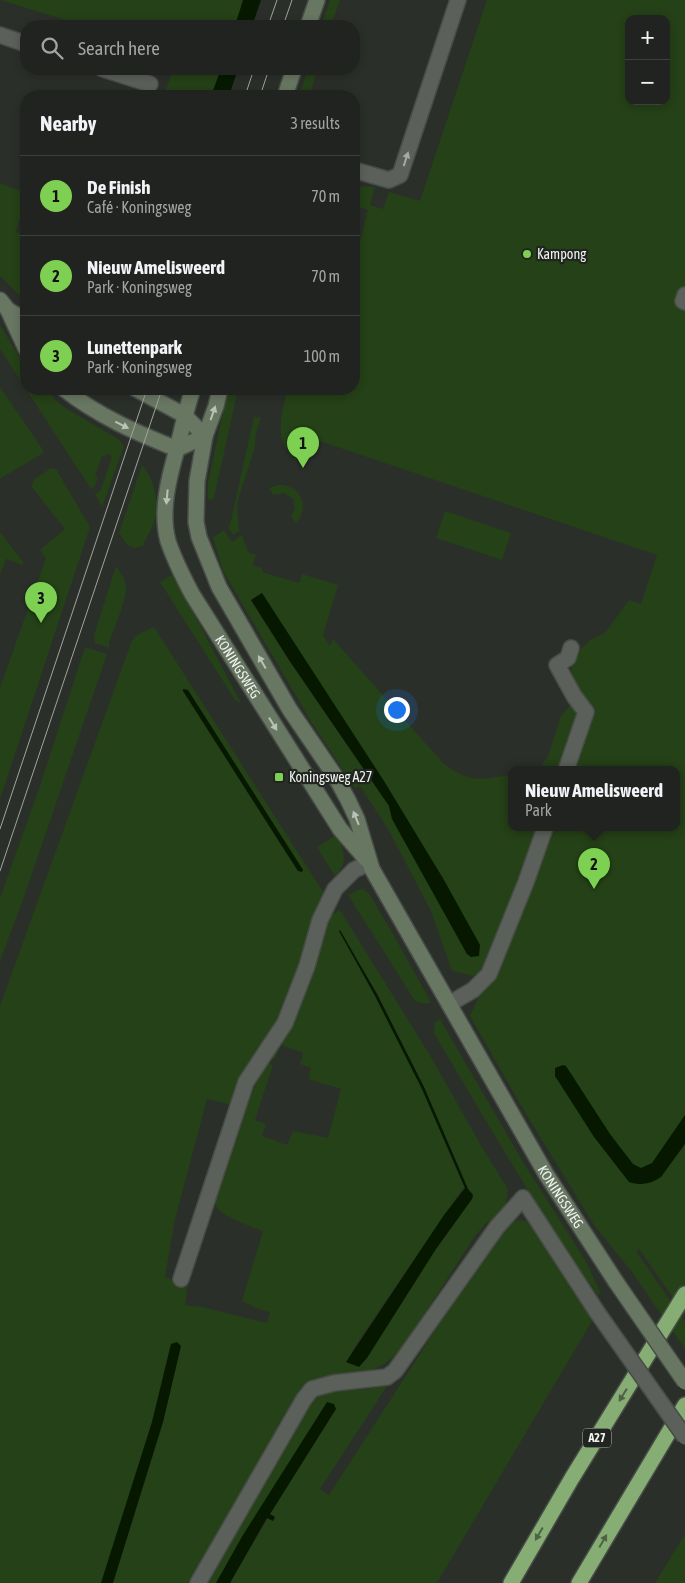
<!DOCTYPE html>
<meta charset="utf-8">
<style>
body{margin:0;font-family:"Asap Condensed",sans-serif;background:#2d2f2c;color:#f1f3f6}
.controls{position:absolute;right:15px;top:15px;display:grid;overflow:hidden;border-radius:10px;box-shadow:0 2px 8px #0003}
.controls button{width:45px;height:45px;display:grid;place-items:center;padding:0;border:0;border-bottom:1px solid #3d403d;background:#20231f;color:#f1f3f6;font:25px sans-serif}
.you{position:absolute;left:396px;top:709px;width:18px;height:18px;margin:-12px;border:4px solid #fff;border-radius:50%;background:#1a73e8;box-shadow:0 0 0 8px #1a73e833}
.badge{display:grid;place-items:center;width:32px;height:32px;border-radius:50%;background:#7ed053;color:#111;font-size:16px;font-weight:700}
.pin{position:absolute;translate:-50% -41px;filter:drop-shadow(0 1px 2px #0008)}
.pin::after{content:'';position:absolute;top:26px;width:18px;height:15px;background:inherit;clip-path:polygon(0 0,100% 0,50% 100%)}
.popup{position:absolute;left:508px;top:766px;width:172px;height:65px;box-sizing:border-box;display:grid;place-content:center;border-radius:10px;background:#20231f;filter:drop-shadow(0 1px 4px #0005);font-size:16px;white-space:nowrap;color:#a2a4a4}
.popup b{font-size:19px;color:#f1f3f6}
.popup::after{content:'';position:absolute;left:50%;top:100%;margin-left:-10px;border:10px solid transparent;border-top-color:#20231f}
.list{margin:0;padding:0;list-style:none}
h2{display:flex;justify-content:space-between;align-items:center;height:65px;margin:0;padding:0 20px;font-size:21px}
h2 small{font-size:16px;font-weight:400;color:#a2a4a4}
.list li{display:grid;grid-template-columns:32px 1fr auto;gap:15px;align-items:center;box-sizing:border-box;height:80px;padding:0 20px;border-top:1px solid #3d403d}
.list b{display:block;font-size:19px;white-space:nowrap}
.list p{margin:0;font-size:16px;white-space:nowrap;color:#a2a4a4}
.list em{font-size:16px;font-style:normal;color:#a2a4a4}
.icon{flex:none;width:28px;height:28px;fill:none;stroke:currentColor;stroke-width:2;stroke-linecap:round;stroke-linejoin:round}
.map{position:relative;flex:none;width:685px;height:1583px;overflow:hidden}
.search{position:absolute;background:#20231f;box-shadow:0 2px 8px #0003;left:20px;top:20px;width:340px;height:55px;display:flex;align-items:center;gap:12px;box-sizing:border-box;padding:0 18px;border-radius:20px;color:#a2a4a4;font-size:19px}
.panel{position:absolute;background:#20231f;box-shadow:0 2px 8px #0003;left:20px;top:90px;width:340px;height:305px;border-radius:20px}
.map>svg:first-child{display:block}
.green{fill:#254117;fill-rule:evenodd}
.water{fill:#061900}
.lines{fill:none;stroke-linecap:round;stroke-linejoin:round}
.lane-casing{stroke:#484c47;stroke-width:18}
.street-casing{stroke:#484c47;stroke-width:18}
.secondary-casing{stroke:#484c47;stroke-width:18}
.highway-casing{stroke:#484c47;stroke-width:18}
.lane{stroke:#5b605a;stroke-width:15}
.street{stroke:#5b605a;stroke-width:15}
.secondary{stroke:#687762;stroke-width:15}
.highway{stroke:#86ae74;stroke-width:15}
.tram{stroke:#a1a4a0;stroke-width:1}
.street-bridge-casing{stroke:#484c47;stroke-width:18;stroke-linecap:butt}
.secondary-bridge-casing{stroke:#484c47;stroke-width:18;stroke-linecap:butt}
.street-bridge{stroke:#5b605a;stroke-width:15}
.secondary-bridge{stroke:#687762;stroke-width:15}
.oneway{fill:#a6aaa5}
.oneway2{fill:#bac2b7}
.oneway3{fill:#4e6346}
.poi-dot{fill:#7ed053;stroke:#212520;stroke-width:2}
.labels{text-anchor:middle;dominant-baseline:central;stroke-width:4.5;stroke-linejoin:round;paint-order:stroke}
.shield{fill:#212520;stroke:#b3b6b2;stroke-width:1}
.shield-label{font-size:12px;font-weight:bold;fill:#f1f4f0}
.poi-label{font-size:14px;fill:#f1f4f0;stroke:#212520;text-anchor:start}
.street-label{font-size:14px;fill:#f1f4f0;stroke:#212520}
</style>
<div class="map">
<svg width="685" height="1583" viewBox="0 0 685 1583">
<rect width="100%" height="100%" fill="#2b2f29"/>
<g class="green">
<polygon points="1,0 243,0 235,26 84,26"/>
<polygon points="330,0 340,0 331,26 321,26"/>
<path d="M487 0H685V1315L639 1249 637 1251 638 1254 685 1322V1349L632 1272 594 1225 523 1109 470 1016 479 996 487 987 478 973 473 976 452 971 431 911 388 829 360 786 355 788 312 723 223 571 213 537 224 530 232 542 242 535 248 552 256 555 253 565 262 568V572L299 583 302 574 338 585 323 635 330 646 333 639 443 763C470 784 479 779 511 775L512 828H676V770H534L540 768 548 756 561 716 571 704 573 686 571 664 580 650 590 640 605 633 629 600 641 604 657 555 305 436 296 461C272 437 282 419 287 389H354V264L368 210 354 205V190L362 186 375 187 370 205 383 209 389 192 420 201ZM629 19H666V101H629ZM262 593 444 880 467 954 392 819 389 806 289 660 251 600Z"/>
<polygon points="173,69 221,69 211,96 164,96"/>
<polygon points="308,69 318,69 309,96 299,96"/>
<polygon points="0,183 26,193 16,232 26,235 26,302 0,276"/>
<polygon points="0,325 26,368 26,389 45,389 62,406 118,439 124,446 102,507 95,494 101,490 112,456 106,454 105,457 102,456 95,476 98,477 95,486 91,489 0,349"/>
<polygon points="0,387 43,450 43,453 0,479"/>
<polygon points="228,389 238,389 214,498 211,500 208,499 208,483"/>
<polygon points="254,417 261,418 256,433 255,447 237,503 239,531 233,535 228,527 230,525"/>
<path d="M142 465C152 475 160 502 156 517 153 527 147 536 143 546L134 548 127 545 119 533Z"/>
<polygon points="51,468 56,469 90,527 0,799 0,688 46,558 40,550 65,529 31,486 34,483 32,481"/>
<path d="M278 485C300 483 311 507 296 523L291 517 295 508 293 499 284 493 273 495 269 488Z"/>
<polygon points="445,511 511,533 502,560 436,538"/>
<polygon points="0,532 23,562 23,565 6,559 0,575"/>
<path d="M116 566C120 572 124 577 126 584 128 596 114 629 109 642V648L95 643 94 635Z"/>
<polygon points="173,574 241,703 235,700 160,582"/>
<path d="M154 627 325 895 300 970 275 1027 242 1075 232 1105 207 1099 175 1219 165 1277 188 1284 185 1305 202 1307 267 1323 270 1312 256 1308 242 1301 263 1231C252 1227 221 1216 216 1206 215 1203 215 1201 214 1198L243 1112 266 1062 273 1065 255 1120 266 1124 262 1136 287 1145 293 1131 328 1138 341 1089 308 1079 311 1068 300 1064 303 1053 281 1045 275 1059 270 1058 302 1002 328 917 340 910 434 1062 480 1144 508 1189 506 1207 492 1223 488 1221 475 1236 401 1350C375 1377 344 1377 310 1384L191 1583H113L163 1422 181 1346 171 1344 152 1422 101 1583H0V1006L131 643 135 636ZM186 689 303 870 298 871 183 691ZM339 931 377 994 424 1087 468 1189 473 1195 472 1199 436 1249 347 1362 355 1346 463 1188 465 1189 422 1089 374 994Z"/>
<polygon points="85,647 107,654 24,897 0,961 0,898 40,786"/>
<path d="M336 835C344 848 349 863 335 876L317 847Z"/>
<polygon points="363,888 370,895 393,934 431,1002 426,1004 415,1001 348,895"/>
<path d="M440 1019 523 1162 585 1260 601 1293 598 1295C574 1263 553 1230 532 1197 499 1143 466 1088 434 1033L435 1022Z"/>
<path d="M519 1220 525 1221 530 1224 592 1321 437 1583H230L268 1518 273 1521 270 1514 336 1409 243 1535 216 1583H204L310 1401C327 1385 346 1392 367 1389 373 1388 378 1386 383 1384L387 1386 320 1489 329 1495 480 1261C489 1249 505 1223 519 1220Z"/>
<polygon points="685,1534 685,1583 655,1583"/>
</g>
<g class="water">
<polygon points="243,0 261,0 252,26 235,26"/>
<polygon points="221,69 238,69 229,96 211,96"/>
<polygon points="262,593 384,781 444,880 480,945 479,956 471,957 467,954 392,819 389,806 289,660 251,600"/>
<polygon points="183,689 188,690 303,870 302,872 298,871 287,854 183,691"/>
<polygon points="340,930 377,994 424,1087 468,1189 473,1195 472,1199 436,1249 367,1358 359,1367 346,1362 444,1215 465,1188 422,1089 374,994 339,931"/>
<path d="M563 1065 566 1066 610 1134 633 1164 641 1168 652 1163 685 1115V1144L661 1177C651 1184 641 1186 629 1182L594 1137 555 1076V1068Z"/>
<polygon points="177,1342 181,1346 163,1422 113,1583 101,1583 152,1422 171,1344"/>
<polygon points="327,1402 334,1404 336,1409 270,1514 275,1517 273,1521 267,1518 230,1583 216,1583 243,1535"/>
</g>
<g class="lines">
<defs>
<g id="lane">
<polyline points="0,35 26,44"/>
<polyline points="103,69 150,84"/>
<polyline points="354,170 389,180 400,175 458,0"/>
<polyline points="685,295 683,301 685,302"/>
<polyline points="566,770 586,712 574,696 557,665 568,658 571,648"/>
<polyline points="449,1004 473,990 489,974 526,882 545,828"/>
<polyline points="181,1279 246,1082 285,1023 307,966 320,920 335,889 354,870 369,863"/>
<polyline points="198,1583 304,1399 312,1389 334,1383 387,1377 395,1371 497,1227 523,1198"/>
</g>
<polyline id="street" points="523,1198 597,1312"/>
<g id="secondary">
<polyline points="308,26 317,0"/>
<polyline points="285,96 294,69"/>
<polyline points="0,300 8,310 26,349"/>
<polyline points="8,310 26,320"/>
<path d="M64 389C98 416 137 433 177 449L205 436"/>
<polyline points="136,389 184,415 205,436"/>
<path id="s1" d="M193 389C186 409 182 429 177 449 169 477 160 511 168 541 174 559 183 577 192 594L340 829 366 859"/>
<path id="s2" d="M220 389 216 406 205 436 197 481 196 522 199 537 219 587 290 710 335 776 348 800 357 819 372 869 546 1174 616 1282"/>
</g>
<g id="highway">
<polyline points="511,1583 572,1478 685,1294"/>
<polyline points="579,1583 685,1405"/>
</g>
</defs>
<use href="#lane" class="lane-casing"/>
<use href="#street" class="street-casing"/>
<use href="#secondary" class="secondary-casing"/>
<use href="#highway" class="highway-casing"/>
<use href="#lane" class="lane"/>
<use href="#street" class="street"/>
<use href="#secondary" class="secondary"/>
<use href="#highway" class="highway"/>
<g class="tram">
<polyline points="268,26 277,0"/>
<polyline points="283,26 292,0"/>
<polyline points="245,96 254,69"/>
<polyline points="260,96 269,69"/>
<polyline points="0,829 147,389"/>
<polyline points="0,871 162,389"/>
</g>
<defs>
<polyline id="street-bridge" points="597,1312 685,1437"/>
<polyline id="secondary-bridge" points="616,1282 685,1382"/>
</defs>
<use href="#street-bridge" class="street-bridge-casing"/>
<use href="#secondary-bridge" class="secondary-bridge-casing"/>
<use href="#street-bridge" class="street-bridge"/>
<use href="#secondary-bridge" class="secondary-bridge"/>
</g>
<defs><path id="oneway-solid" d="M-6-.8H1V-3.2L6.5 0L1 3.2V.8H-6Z" transform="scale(1.25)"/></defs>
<use class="oneway" href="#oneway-solid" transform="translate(406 159) rotate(-72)"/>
<g class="oneway2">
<use href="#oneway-solid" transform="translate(213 413) rotate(-71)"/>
<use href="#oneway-solid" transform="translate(122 425) rotate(27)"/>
<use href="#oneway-solid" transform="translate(167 497) rotate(95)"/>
<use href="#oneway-solid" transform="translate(262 662) rotate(-120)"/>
<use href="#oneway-solid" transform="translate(273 724) rotate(58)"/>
<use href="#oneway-solid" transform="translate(356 818) rotate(-112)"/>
</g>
<g class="oneway3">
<use href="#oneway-solid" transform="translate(623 1395) rotate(122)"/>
<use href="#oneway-solid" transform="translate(539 1534) rotate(120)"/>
<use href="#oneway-solid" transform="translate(603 1541) rotate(-60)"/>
</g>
<g class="poi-dot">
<circle cx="527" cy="254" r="5"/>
<rect x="274" y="772" width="10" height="10" rx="2.5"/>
</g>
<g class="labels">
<rect class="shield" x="583" y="1428.5" width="28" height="19" rx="4"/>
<g class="shield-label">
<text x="597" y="1438">A27</text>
</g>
<g class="poi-label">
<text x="537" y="254">Kampong</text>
<text x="289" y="777">Koningsweg A27</text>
</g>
<g class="street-label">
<text stroke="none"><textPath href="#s1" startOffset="300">KONINGSWEG</textPath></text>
<text stroke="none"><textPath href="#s2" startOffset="906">KONINGSWEG</textPath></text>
</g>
</g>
</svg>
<div class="controls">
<button>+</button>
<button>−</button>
</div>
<div class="you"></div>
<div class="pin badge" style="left:303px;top:468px">1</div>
<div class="pin badge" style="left:594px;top:889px">2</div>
<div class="popup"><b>Nieuw Amelisweerd</b>Park</div>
<div class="pin badge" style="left:41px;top:623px">3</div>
<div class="search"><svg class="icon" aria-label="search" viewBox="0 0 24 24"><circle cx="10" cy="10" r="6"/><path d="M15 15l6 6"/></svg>Search here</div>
<section class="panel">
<h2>Nearby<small>3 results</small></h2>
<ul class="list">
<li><span class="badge">1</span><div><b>De Finish</b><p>Café · Koningsweg</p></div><em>70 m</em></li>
<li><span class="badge">2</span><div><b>Nieuw Amelisweerd</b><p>Park · Koningsweg</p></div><em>70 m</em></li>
<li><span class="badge">3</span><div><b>Lunettenpark</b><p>Park · Koningsweg</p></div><em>100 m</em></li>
</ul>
</section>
</div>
